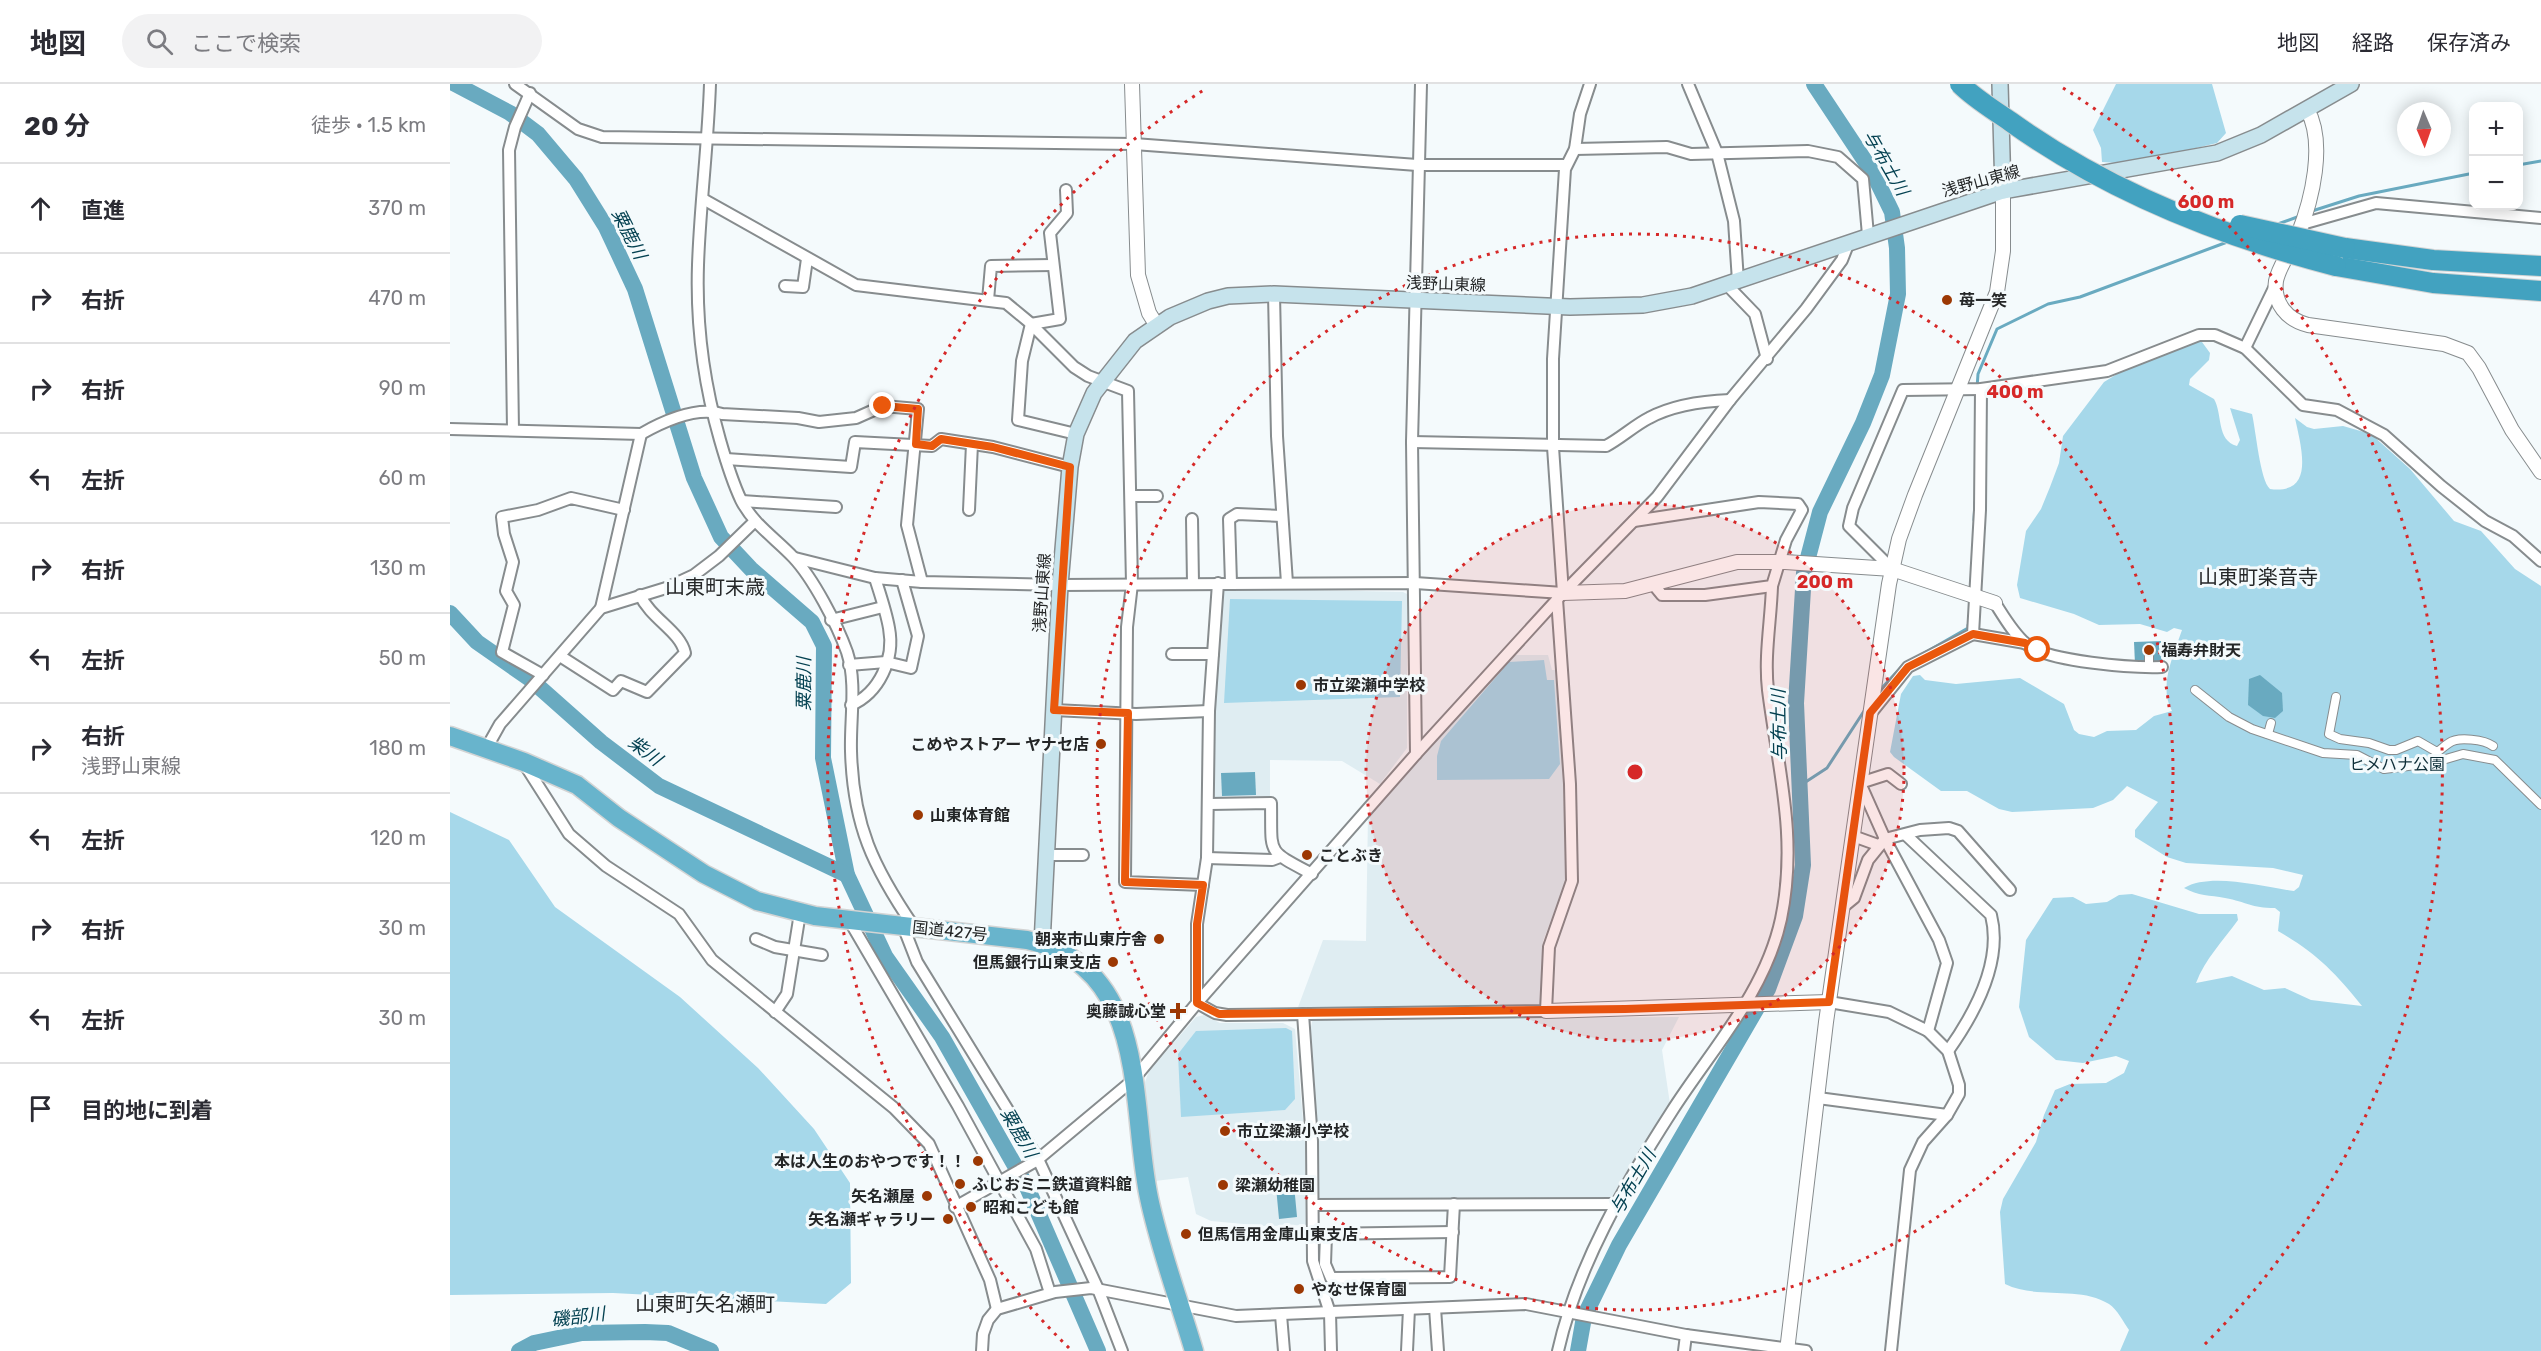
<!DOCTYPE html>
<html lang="ja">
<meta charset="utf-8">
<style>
body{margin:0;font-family:Rubik,"Noto Sans JP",sans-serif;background:#f2f2f3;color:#2b2b33}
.controls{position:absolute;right:18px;top:18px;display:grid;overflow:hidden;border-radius:12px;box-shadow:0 3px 15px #0003}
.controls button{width:54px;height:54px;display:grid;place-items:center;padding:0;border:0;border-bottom:2px solid #e1e1e2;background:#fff;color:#2b2b33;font:30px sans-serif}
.compass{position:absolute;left:1947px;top:18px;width:54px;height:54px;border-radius:50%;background:#fff;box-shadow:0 3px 15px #0003;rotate:178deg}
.stop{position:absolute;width:18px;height:18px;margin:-14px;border:4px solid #ea580c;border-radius:50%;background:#fff}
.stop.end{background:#ea580c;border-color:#fff;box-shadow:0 2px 6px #0008}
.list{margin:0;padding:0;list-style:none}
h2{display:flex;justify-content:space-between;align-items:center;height:78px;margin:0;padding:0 24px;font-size:26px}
h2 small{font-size:20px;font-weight:400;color:#7c7c81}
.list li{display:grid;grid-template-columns:39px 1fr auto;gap:18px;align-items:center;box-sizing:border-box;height:90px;padding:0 24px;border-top:2px solid #e1e1e2}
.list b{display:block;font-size:22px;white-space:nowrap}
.list p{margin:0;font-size:20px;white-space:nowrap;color:#7c7c81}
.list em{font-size:20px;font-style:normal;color:#7c7c81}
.icon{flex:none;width:33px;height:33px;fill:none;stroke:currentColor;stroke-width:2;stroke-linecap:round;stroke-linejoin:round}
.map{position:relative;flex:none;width:2091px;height:1267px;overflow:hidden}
header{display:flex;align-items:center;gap:36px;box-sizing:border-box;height:84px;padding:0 30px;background:#fff;border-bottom:2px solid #e1e1e2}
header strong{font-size:28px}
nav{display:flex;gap:33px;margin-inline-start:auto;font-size:21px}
.search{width:420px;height:54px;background:#f2f2f3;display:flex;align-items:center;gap:15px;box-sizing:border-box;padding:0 21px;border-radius:33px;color:#7c7c81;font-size:22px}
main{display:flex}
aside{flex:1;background:#fff}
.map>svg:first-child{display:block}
.built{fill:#dfedf2}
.green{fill:#a6d8ea}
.water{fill:#69aac0}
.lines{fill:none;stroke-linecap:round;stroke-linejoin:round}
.stream{stroke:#69aac0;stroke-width:3}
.river{stroke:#69aac0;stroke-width:16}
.pedestrian-casing{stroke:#878c8e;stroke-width:10}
.minor-casing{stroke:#878c8e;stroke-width:14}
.tertiary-casing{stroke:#878c8e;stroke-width:16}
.secondary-casing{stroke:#878c8e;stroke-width:18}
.trunk-casing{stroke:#d3d4d4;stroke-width:21}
.motorway-casing{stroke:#d3d4d4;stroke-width:22}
.pedestrian{stroke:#fff;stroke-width:8}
.minor{stroke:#fff;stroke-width:10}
.tertiary{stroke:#fff;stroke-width:14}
.secondary{stroke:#c6e3ec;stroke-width:15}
.trunk{stroke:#68b4cc;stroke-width:18}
.motorway{stroke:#42a2c0;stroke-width:20}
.motorway-bridge-casing{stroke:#d3d4d4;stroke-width:22;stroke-linecap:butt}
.motorway-bridge{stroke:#42a2c0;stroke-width:20}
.route{stroke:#ea580c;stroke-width:8}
.ring{fill:none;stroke:#d62828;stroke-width:3;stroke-dasharray:3 6}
.poi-dot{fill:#9c3803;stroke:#f4fafc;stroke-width:2}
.labels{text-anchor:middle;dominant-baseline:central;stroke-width:6;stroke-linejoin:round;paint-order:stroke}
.street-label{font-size:16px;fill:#242627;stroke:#f4fafc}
.poi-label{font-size:16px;font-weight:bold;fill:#242627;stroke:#f4fafc;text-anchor:start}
.park-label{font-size:16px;fill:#0e2e38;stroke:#f4fafc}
.water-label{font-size:18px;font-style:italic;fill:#044151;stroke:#f4fafc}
.quarter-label{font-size:20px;fill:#242627;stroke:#f4fafc}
.centre{fill:#d62828;stroke:#f4fafc;stroke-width:3}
.ring-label{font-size:18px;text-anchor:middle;font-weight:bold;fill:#d62828;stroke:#f4fafc;stroke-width:6;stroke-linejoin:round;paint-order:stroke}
</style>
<header>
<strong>地図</strong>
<div class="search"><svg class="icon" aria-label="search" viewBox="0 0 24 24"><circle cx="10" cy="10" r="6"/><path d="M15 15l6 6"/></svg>ここで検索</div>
<nav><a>地図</a><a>経路</a><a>保存済み</a></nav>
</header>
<main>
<aside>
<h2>20 分<small>徒歩 · 1.5 km</small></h2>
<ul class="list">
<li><svg class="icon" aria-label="ahead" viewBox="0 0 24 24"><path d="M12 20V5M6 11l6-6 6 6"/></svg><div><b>直進</b></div><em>370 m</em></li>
<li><svg class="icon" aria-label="right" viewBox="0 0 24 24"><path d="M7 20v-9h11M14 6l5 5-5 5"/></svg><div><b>右折</b></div><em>470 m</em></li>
<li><svg class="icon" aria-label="right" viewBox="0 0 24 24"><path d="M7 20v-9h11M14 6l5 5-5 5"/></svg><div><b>右折</b></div><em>90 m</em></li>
<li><svg class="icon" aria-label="left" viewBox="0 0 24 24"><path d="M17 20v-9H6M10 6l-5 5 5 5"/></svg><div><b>左折</b></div><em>60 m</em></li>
<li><svg class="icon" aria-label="right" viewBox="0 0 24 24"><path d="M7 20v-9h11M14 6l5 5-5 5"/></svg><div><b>右折</b></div><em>130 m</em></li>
<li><svg class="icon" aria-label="left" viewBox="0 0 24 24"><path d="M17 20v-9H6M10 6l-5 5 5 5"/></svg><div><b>左折</b></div><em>50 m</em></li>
<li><svg class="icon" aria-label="right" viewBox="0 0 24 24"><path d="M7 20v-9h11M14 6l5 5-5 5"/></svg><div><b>右折</b><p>浅野山東線</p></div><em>180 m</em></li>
<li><svg class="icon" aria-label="left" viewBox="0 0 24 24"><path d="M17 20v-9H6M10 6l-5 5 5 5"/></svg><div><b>左折</b></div><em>120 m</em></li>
<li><svg class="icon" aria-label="right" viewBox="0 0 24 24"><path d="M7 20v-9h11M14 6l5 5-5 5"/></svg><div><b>右折</b></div><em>30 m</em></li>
<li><svg class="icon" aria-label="left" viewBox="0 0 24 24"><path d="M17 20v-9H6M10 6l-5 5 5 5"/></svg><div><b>左折</b></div><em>30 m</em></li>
<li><svg class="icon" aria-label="arrive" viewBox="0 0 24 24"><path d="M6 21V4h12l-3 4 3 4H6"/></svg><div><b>目的地に到着</b></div></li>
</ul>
</aside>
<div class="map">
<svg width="2091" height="1267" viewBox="0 0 2091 1267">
<rect width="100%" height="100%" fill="#f4fafc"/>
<g class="built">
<polygon points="773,504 953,508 957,510 957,664 930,700 892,677 820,676 820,716 763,715 762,631"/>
<polygon points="1061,571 1098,571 1102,586 1108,586 1117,795 1093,857 1090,920 1088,923 847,926 873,856 916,857 918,730"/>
<polygon points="754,931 770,939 833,939 845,945 855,1059 856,1141 815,1142 761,1137 746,1130 738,1093 705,1097 699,1064 694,1001 699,987 746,933"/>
<polygon points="1229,933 1212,966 1220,1020 1163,1115 868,1118 860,947 863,934"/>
</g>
<g class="green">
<polygon points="1666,0 1762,0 1776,49 1767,59 1680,80 1652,78 1651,64 1643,46"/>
<path d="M1745 258H1752L1760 269 1759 276 1740 295 1739 301 1764 315C1773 331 1766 356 1787 362L1790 356 1780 324 1802 330C1806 347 1810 396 1820 405 1866 411 1851 363 1845 334L1857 343 1864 345 1893 342 1921 350 1960 385 2004 437 2031 447 2065 485 2091 502V1267H1670L1679 1246C1674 1239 1667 1225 1659 1220 1629 1201 1587 1216 1555 1200L1550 1128 1553 1115 1586 1058 1594 1031 1605 1006 1620 1000 1656 999 1674 989 1679 977 1666 972 1633 979 1606 976 1579 953 1569 923 1576 856 1603 814 1623 813 1636 820 1657 818 1669 811 1682 810 1749 830H1787L1788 836C1773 857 1755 875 1746 899L1782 892 1814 906 1835 904 1861 916 1912 922C1885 888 1865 868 1828 847L1830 828 1825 824C1801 824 1797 818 1775 814 1760 811 1748 812 1734 804 1761 788 1813 803 1844 807L1849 803 1853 791 1823 784 1736 779 1717 773 1685 753V746L1708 718 1677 702 1663 716 1643 724 1562 728 1549 725 1517 707H1491L1444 673 1440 668 1451 610 1463 592 1470 591 1475 596 1506 600 1570 594 1614 620 1624 646 1629 650 1644 653 1657 647 1686 646 1704 632 1722 627C1708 602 1724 570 1732 546L1724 544 1717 548 1690 540 1649 541 1624 530 1570 514 1567 501 1576 447 1591 425 1600 403 1609 379 1613 352 1654 298 1705 267Z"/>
<polygon points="780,515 952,517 950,613 774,619"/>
<polygon points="1094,576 1097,596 1104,596 1110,680 1099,695 987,696 987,672 991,657 1059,578"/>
<polygon points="0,728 59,756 105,823 230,913 308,984 364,1045 400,1099 401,1199 376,1220 163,1209 0,1211"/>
<polygon points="836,944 842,947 845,1015 835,1026 731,1033 728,970 746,947"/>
</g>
<g class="water">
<polygon points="1712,557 1713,579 1685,580 1684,558"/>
<polygon points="1810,591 1832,609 1833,627 1825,634 1813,632 1798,621 1799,595"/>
<polygon points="805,688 806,711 772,712 771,689"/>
<polygon points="844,1101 847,1133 829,1135 826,1103"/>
</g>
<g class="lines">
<g class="stream">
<polyline points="2068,81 2091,77"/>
<polyline points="1862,127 1909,112 2024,89"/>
<polyline points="1825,141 1850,132"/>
<polyline points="1527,304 1528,290 1547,245 1598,220 1630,213 1780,157"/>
<polyline points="1524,436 1525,418"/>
<polyline points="1469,572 1518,544 1518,541"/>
<polyline points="1429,607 1455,579"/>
<polyline points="1351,701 1377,684 1416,624"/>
</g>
<g class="river">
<polyline points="5,0 60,29 88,50 126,95 156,143 185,205 244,394 271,453 301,485 362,538 374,562 373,674 397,791 435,872 492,953 577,1103 648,1267"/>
<polyline points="0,529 27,558 80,595 151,658 209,702 397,791"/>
<polyline points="69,1267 84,1259 132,1249 195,1248 218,1249 261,1267"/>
<polyline points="1128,1267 1134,1233 1169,1161 1318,905 1345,832 1353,781 1346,619 1354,489 1370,428 1413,339 1432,291 1448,210 1447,164 1442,128 1423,89 1364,0"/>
</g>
<defs>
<g id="pedestrian">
<polyline points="1699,569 1699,584"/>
<polyline points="1745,606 1779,633 1802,645 1873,669 1907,671 1934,685 1982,679 2013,670 2045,676 2091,721"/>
<path d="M1886 613 1879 650 1890 655 1919 659 1939 666H1946L1968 657 1987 668C1992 665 1994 662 1999 659 2008 652 2035 656 2043 662"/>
<polyline points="1818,650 1821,639"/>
</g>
<g id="minor">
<polyline points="65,0 128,45 152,53 684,60 967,81 1115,81"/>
<path d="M260 0C258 61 250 121 248 181 246 240 254 300 270 356 276 377 282 397 291 416 303 440 325 454 343 473 363 494 387 540 397 568 407 599 400 635 401 667 403 741 423 783 464 843"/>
<polyline points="1238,0 1267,69 1284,137 1288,197"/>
<polyline points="1125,65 1217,63 1241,70 1358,67 1388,73 1413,95 1418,151"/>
<polyline points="616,106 617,129 600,149 610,235 581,240 572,277 568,336 626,350"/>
<polyline points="253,115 406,201 556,219 579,238 624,283 638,292 678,307 682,500 677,543 675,798 753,801"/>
<polyline points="1852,140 1926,119 2091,134"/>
<polyline points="1277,201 1305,230 1317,275"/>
<polyline points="335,202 353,203 357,175"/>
<polyline points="824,210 827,352 837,499"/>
<polyline points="538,216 541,182 603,181"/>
<polyline points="1795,264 1826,200"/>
<path d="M0 345 191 350C214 337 246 322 272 330L348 334 369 338 406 334 433 322 468 325 457 441 472 498"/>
<polyline points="63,346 59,66 65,43 80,9"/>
<path d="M962 358 1156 362C1171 354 1185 341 1199 334 1223 321 1254 317 1280 316"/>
<polyline points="276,375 401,383 405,358 482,362 491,355 543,363 620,383"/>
<polyline points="681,412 707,412"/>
<polyline points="292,417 386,423"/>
<polyline points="519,426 522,360"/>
<polyline points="742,435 743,499"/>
<polyline points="1184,437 1309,418 1348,420 1352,426 1336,456 1322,502 1255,511 1212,511 1203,500"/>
<polyline points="345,474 425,494 472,498 610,501 965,499 1113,509"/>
<polyline points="1442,485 1399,442 1403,424 1453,306 1531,305 1657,287 1749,251 1765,251 1795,264 1853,321 1887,326 1934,351 1991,402 2035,437 2063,452 2091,477"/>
<polyline points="781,499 779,435 787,430 832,432"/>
<polyline points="1113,509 1103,363 1103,275 1115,85 1125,65 1130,30 1140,0"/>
<path d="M1545 519C1554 533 1563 549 1576 560 1597 578 1684 584 1712 583"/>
<polyline points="151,524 191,350"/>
<polyline points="381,536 433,523"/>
<polyline points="1523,550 1575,559"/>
<polyline points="722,570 763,570"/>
<path d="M110 572 163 606 171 597 197 608 235 569C230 547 201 535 190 511"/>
<polyline points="399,581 436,578 461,584 468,552 452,496"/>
<polyline points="93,591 52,568 64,521 56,507 63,478 54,450 52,433 88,426 121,414 174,426"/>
<path d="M401 621C429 609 445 575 439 544 436 527 430 510 425 494"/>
<polyline points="604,626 686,630 759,627"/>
<polyline points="1421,629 1458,583 1523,550 1530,426 1531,305"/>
<polyline points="36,665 50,640 151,524 216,504 244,491 269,472 305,437"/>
<polyline points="966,670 962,358 971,0"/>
<polyline points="75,681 119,750 156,782 229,830 262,876 444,1024 479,1060 540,1196 547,1225"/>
<polyline points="1451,700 1438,690 1410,699 1435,755 1489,856 1497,879 1478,947"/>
<path d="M760 720 821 719C822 771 815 765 862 790"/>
<path d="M1456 751 1541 831C1553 878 1525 929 1498 967"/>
<polyline points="1403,752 1428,761"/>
<polyline points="597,771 633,771"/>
<polyline points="757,774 822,776 830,773"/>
<polyline points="1393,823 1404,814 1418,776 1435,755 1470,746 1499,744 1508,747 1560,806"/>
<polyline points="399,836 508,1022 586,1165 600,1209"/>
<polyline points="453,842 467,878 588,1075 648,1205 672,1267"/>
<polyline points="306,855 325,863 372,871"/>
<polyline points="1379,918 1439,928 1478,947 1498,967 1509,1001 1509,1010 1497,1031 1473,1058 1460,1086 1441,1267"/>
<polyline points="747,919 765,929 777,931 1096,927 1099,863 1122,797 1120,700 1107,515"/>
<polyline points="747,919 747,840 757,774 759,627 768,499"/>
<polyline points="325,928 337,910 350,829"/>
<polyline points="853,930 862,1057 863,1177 880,1229 881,1267"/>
<polyline points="1368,1014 1497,1031"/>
<polyline points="863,1121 1167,1120"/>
<polyline points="505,1123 586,1077 683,996 747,919 966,670 1113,509 1207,413 1280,316 1356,225 1392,176 1399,158"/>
<polyline points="869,1150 1003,1148"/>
<polyline points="876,1150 875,1180 881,1194 1000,1193 1004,1120"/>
<polyline points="985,1224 988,1267"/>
<polyline points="831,1231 834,1267"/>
<polyline points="532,1267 533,1250 538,1236 547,1225 605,1208 641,1204 786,1232 1076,1220 1236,1251 1356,1267"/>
<polyline points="957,1267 959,1225"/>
<path d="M1108 1267C1127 1182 1175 1100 1222 1027 1261 966 1315 909 1331 835 1348 754 1328 685 1318 606 1314 572 1321 536 1322 502"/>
<polyline points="1234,1267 1236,1251"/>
</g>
<g id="tertiary">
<polyline points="682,0 688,191 699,229 707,242"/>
<path d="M1857 25C1876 59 1862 116 1848 151 1842 166 1829 181 1826 197 1823 219 1837 236 1858 241L1994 260 2018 269 2029 284 2062 346 2091 388"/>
<polyline points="1113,509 1175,507 1287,478 1335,478 1442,485 1545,519"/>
<polyline points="1096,927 1379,918"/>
<polyline points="1337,1267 1376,938 1439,500 1449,455 1465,411 1547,208 1553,167 1553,107"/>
</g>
<g id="secondary">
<polyline points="1550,0 1553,107"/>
<polyline points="592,860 610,501 620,383 626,350 644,309 685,257 720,233 758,217 778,212 824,210 1120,223 1193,221 1242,212 1553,107 1767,69 1811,51 1901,0"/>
</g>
<path id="trunk" d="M0 652 74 678 127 701 169 734 254 790 307 817 365 832 577 856C701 884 679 1019 699 1114 710 1166 729 1216 744 1267"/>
<g id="motorway">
<polyline points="1895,164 1983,176 2091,182"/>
<polyline points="1886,182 1983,199 2091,207"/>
</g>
</defs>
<use href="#pedestrian" class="pedestrian-casing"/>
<use href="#minor" class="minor-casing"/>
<use href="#tertiary" class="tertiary-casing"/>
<use href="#secondary" class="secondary-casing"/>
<use href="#trunk" class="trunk-casing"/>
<use href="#motorway" class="motorway-casing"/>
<use href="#pedestrian" class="pedestrian"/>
<use href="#minor" class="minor"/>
<use href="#tertiary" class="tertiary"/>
<use href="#secondary" class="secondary"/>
<use href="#trunk" class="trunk"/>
<use href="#motorway" class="motorway"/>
<defs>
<g id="motorway-bridge">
<path d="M1510 0C1525 15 1544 26 1561 38 1659 108 1770 152 1886 182"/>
<polyline points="1790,141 1895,164"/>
</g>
</defs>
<use href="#motorway-bridge" class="motorway-bridge-casing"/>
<use href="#motorway-bridge" class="motorway-bridge"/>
</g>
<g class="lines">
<polyline class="route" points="433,322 468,325 466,360 482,362 491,355 543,363 620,383 604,626 678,629 675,798 753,801 747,840 747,919 769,930 1175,925 1379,918 1420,629 1458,583 1523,550 1575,559 1588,566"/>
</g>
<circle cx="1185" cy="688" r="269" fill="#d62828" fill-opacity=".12"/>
<g class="ring">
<circle cx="1185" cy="688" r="269"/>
<circle cx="1185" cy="688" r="538"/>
<path d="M619 1264A807 807 0 0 1 757 4M1613 4A807 807 0 0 1 1751 1264"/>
</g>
<g class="poi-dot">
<circle cx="1497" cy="216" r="6"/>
<circle cx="1699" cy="566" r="6"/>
<circle cx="851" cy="601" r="6"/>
<circle cx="651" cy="660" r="6"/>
<circle cx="468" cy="731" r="6"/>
<circle cx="857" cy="771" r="6"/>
<circle cx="709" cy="855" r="6"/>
<circle cx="663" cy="878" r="6"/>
<path d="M725 918h6v6h6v6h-6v6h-6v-6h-6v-6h6z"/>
<circle cx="775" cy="1047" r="6"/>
<circle cx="528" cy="1077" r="6"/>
<circle cx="510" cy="1100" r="6"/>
<circle cx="773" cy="1101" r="6"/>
<circle cx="477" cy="1112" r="6"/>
<circle cx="521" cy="1123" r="6"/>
<circle cx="498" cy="1135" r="6"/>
<circle cx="736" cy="1150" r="6"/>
<circle cx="849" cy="1205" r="6"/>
</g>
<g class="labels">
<g class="street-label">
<text transform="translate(1531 97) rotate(-15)">浅野山東線</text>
<text transform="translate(996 200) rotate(2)">浅野山東線</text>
<text transform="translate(592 509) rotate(-86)">浅野山東線</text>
<text transform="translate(500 847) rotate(6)">国道427号</text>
</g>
<g class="poi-label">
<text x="1509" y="216">苺一笑</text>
<text x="1711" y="566">福寿弁財天</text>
<text x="863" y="601">市立梁瀬中学校</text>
<text x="639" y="660" text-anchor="end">こめやストアー ヤナセ店</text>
<text x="480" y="731">山東体育館</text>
<text x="869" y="771">ことぶき</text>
<text x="697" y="855" text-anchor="end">朝来市山東庁舎</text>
<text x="651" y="878" text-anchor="end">但馬銀行山東支店</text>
<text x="716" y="927" text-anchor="end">奥藤誠心堂</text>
<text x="787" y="1047">市立梁瀬小学校</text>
<text x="516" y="1077" text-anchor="end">本は人生のおやつです！！</text>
<text x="522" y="1100">ふじおミニ鉄道資料館</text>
<text x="785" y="1101">梁瀬幼稚園</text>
<text x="465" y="1112" text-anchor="end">矢名瀬屋</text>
<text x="533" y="1123">昭和こども館</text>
<text x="486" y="1135" text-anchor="end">矢名瀬ギャラリー</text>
<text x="748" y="1150">但馬信用金庫山東支店</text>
<text x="861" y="1205">やなせ保育園</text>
</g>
<g class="park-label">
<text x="1947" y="680">ヒメハナ公園</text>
</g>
<g class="water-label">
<text transform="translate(1436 79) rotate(60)">与布土川</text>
<text transform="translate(179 150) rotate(63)">粟鹿川</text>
<text transform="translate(354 600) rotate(-90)">粟鹿川</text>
<text transform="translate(1329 641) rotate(-91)">与布土川</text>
<text transform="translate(195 667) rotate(37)">柴川</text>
<text transform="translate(569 1049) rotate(60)">粟鹿川</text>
<text transform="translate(1183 1098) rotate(-60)">与布土川</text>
<text transform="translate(128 1233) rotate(-7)">磯部川</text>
</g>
<g class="quarter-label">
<text x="1808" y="493">山東町楽音寺</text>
<text x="265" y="503">山東町末歳</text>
<text x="255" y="1220">山東町矢名瀬町</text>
</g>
</g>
<circle cx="1185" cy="688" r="9" class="centre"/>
<g class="ring-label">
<text x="1756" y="124">600 m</text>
<text x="1565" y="314">400 m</text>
<text x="1375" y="504">200 m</text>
</g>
</svg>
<div class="controls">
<button>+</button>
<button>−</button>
</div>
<svg class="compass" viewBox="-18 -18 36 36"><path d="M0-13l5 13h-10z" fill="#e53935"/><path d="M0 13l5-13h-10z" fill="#7c7c81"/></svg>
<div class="stop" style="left:1588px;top:566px"></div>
<div class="stop end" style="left:433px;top:322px"></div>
</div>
</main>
